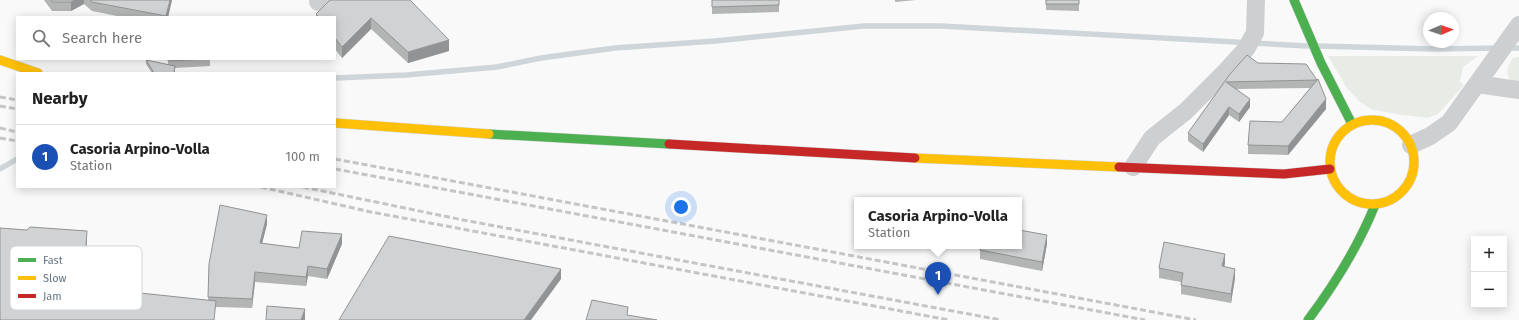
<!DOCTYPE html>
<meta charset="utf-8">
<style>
body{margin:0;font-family:"Fira Sans",sans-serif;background:#f2f2f2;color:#222}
.controls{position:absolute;right:12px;bottom:12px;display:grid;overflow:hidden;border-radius:0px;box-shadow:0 2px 10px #0003}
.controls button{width:36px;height:36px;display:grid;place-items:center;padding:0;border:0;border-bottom:1px solid #e0e0e0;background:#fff;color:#222;font:20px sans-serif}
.compass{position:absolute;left:1423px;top:12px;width:36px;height:36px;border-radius:50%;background:#fff;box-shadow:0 2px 10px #0003;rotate:88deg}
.you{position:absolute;left:681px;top:207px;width:14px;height:14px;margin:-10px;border:3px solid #fff;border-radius:50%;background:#1a73e8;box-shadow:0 0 0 6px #1a73e833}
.badge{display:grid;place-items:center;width:26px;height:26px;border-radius:50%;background:#585c60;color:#fff;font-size:13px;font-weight:700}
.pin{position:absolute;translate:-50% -33px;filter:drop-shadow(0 1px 2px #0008)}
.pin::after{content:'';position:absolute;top:21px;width:14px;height:12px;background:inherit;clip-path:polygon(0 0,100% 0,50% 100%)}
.popup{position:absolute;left:854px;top:197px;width:168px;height:52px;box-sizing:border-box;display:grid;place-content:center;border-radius:0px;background:#fff;filter:drop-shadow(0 1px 3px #0005);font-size:13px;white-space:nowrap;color:#767676}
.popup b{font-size:15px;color:#222}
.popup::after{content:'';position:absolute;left:50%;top:100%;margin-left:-8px;border:8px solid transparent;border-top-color:#fff}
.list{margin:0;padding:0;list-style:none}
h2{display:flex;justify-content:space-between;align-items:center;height:52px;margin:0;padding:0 16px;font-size:17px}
h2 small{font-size:13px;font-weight:400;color:#767676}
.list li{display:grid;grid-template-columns:26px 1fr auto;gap:12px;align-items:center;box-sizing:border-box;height:64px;padding:0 16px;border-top:1px solid #e0e0e0}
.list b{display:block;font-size:15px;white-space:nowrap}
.list p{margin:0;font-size:13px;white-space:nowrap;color:#767676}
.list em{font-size:13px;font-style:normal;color:#767676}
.icon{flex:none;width:22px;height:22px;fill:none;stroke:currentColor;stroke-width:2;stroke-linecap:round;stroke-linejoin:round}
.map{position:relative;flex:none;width:1519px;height:320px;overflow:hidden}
.search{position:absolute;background:#fff;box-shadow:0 2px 10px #0003;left:16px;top:16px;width:320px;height:44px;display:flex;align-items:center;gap:10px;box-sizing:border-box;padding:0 14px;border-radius:0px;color:#767676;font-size:15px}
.panel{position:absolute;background:#fff;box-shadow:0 2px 10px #0003;left:16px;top:72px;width:320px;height:116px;border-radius:0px}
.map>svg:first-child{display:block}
.green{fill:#e8ebe6}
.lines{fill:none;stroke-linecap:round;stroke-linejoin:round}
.stream{stroke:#ced6d9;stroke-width:5.5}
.fast-casing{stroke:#d5d6d7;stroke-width:10}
.slow-casing{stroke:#d5d6d7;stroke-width:10}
.jam-casing{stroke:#d5d6d7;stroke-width:10}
.street{stroke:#cecfd0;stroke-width:18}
.fast{stroke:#4caf50;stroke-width:9}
.slow{stroke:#ffc107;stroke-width:9}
.jam{stroke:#c62828;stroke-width:9}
.rail{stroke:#c3c5c6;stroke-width:3;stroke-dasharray:6 3;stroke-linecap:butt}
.wall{fill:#b3b5b5}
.shaded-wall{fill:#929394}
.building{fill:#d0d2d3;stroke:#929394}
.key{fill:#fff;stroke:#d1d6da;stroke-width:1}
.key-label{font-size:11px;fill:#657683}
</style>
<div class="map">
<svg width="1519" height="320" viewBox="0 0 1519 320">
<rect width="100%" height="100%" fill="#f9f9f9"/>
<g class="green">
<polygon points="1328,56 1478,56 1463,67 1460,82 1464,85 1438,114 1428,118 1396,114 1371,109 1360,102 1347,88"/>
<path d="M1519 57V82L1510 80C1505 71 1508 66 1513 58Z"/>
</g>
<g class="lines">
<g class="stream">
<polyline points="1317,46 1434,49 1499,48"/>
<polyline points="1507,48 1519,48"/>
<polyline points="335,78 406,75 497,67 541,58 615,48 715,41 864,26 941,26 1307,46"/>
<polyline points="0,169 17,159"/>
</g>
<defs>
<g id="fast">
<polyline points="1294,0 1321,63 1352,124"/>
<polyline points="489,134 669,144"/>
<path d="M1308 320C1335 284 1358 247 1375 205"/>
</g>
<g id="slow">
<polyline points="0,60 38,73"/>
<circle cx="1372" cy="162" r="42"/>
<polyline points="335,123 489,134"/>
<polyline points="915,158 1119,167"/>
</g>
<g id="jam">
<polyline points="669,144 915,158"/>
<polyline points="1119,167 1284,174 1330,169"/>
</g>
</defs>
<use href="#fast" class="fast-casing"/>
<use href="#slow" class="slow-casing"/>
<use href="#jam" class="jam-casing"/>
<g class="street">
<polyline points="318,2 320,0"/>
<polyline points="1477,84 1519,90"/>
<polyline points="1411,145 1430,136 1449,123 1519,25"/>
<polyline points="1133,167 1152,138 1186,111 1226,71 1246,49 1255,33 1256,0"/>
</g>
<use href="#fast" class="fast"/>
<use href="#slow" class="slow"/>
<use href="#jam" class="jam"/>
<g class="rail">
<polyline points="0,97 17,100"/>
<polyline points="0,106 17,109"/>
<polyline points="0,128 17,132"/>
<polyline points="0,138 17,141"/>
<polyline points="335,159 1196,320"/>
<polyline points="335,169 1145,320"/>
<polyline points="261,187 371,212 949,320"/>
<polyline points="303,187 463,220 1001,320"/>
</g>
</g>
<g class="wall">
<polygon points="44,0 172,0 168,17 122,17 92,11 84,4 71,11 52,11"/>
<polygon points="330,0 449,51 408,63 371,29 342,58 335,49 335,17 316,17 316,14"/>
<polygon points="712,0 779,0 779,12 712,14"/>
<polygon points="895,0 916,0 895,2"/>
<polygon points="1046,0 1079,0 1079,11 1046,10"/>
<polygon points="168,59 210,59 210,66 175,68 175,73 152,73 146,64 146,60 168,65"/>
<polygon points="1258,63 1317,80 1326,109 1288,155 1248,154 1248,145 1282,122 1310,88 1237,89 1250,107 1239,122 1229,115 1203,152 1188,141 1188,133 1230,74"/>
<polygon points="267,224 262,243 299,248 342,244 327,279 308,276 306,286 255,282 252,308 216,307 0,320 87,241 84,287 208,301 209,264"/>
<polygon points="1047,244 1042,271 980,259 980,250"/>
<polygon points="1225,263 1224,267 1235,278 1231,303 1181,294 1181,282 1159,278 1159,268"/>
</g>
<g class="shaded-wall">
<polygon points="75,0 84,0 84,4 71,11 71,2"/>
<polygon points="170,0 172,0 168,17 166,17"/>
<polygon points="371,18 371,29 342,58 342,47"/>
<polygon points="449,40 449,51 408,63 408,52"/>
<polygon points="1250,99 1250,107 1239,122 1239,114"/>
<polygon points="1326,99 1326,109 1288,155 1288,146"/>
<polygon points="1229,107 1229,115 1203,152 1203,144"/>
<polygon points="267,215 267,224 260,252 260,243"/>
<polygon points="87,231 87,241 83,296 83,287"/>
<polygon points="342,234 342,244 327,279 327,269"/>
<polygon points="1047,235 1047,244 1042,271 1042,262"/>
<polygon points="1225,254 1225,263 1222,276 1222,266"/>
<polygon points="308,266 308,276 306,286 306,277"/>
<polygon points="561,269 561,279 531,320 524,320"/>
<polygon points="1235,269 1235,278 1231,303 1231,294"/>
<polygon points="255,272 255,282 252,308 252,299"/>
<polygon points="305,309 305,320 301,320"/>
</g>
<g class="building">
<polygon points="51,0 75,0 71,2 52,2"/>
<polygon points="90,0 170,0 166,16 92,2"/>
<polygon points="330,0 410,0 449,40 408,52 371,18 342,47 335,38 335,17 319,17 316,14"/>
<polygon points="712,0 779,0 779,5 712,7"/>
<rect x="1046" y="0" width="33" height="4"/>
<polygon points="1247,55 1258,63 1306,64 1317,80 1226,82 1250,99 1239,114 1229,107 1203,144 1188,133 1230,74"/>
<polygon points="168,59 210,59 168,61"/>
<polygon points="146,60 175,66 174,73 154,73"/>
<polygon points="1318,79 1326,99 1288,146 1248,145 1250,121 1282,122"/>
<polygon points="220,205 267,215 260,243 299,248 302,231 342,234 327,269 308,266 306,277 255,272 252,299 208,297 209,264"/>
<polygon points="30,227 87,231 83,287 216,301 214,320 0,320 0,228 27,230"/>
<polygon points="1019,230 1047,235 1042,262 980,250 980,246 1019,246"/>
<polygon points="389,236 561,269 524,320 339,320"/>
<polygon points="1164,242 1225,254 1222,266 1235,269 1231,294 1181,285 1183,273 1159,268"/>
<polygon points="592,300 628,307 627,315 657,320 586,320"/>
<polygon points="267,306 305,309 301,320 266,320"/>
</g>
<rect x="10" y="246" width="132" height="64" rx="6" class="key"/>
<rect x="18" y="258" width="18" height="4" fill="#4caf50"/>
<rect x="18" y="276" width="18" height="4" fill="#ffc107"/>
<rect x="18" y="294" width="18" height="4" fill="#c62828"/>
<g class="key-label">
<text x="43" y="264">Fast</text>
<text x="43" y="282">Slow</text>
<text x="43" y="300">Jam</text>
</g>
</svg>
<div class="controls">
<button>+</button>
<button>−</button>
</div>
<svg class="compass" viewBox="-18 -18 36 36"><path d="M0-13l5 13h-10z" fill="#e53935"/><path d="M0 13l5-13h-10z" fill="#767676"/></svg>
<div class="you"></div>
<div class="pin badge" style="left:938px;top:295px;background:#1a4fb4">1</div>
<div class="popup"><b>Casoria Arpino-Volla</b>Station</div>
<div class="search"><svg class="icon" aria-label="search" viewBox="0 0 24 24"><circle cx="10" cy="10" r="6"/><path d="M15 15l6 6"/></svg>Search here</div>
<section class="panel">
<h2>Nearby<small></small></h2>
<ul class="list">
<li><span class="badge" style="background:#1a4fb4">1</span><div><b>Casoria Arpino-Volla</b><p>Station</p></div><em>100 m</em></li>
</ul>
</section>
</div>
